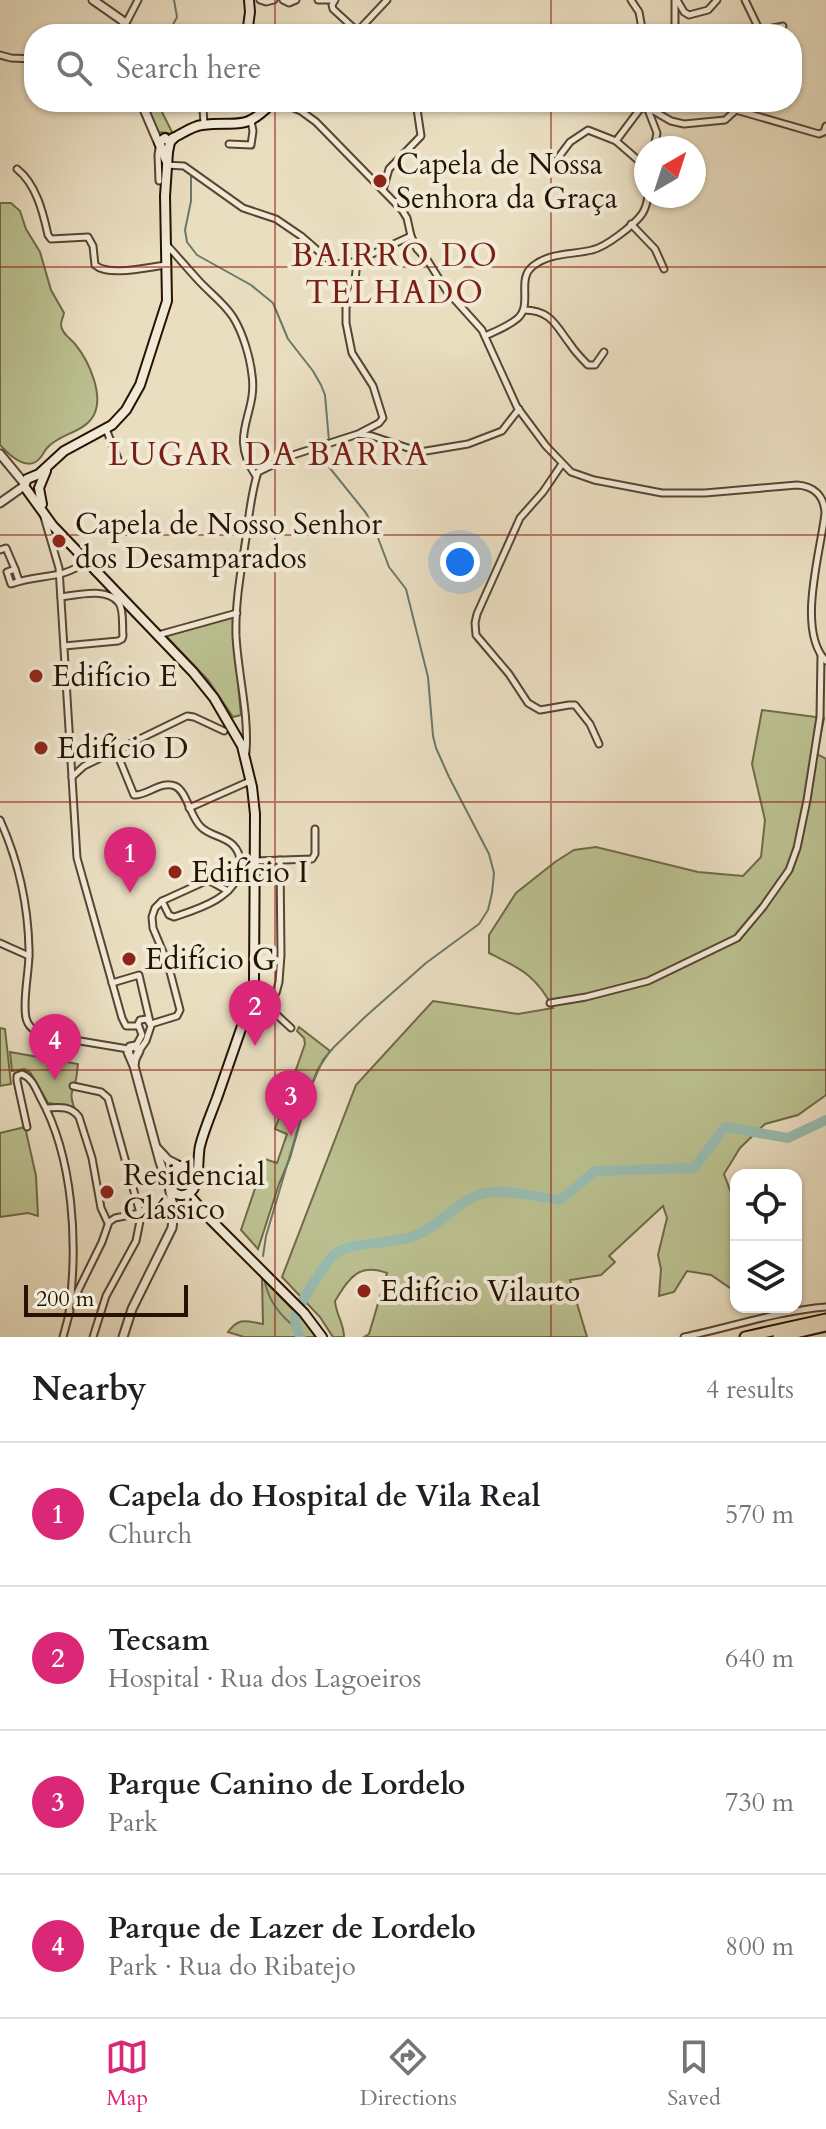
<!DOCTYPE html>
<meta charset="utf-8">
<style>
body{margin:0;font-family:Cardo,serif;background:#f2f2f2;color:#202124}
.controls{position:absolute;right:24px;bottom:24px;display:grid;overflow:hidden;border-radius:16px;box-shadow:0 2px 6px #0004}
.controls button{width:72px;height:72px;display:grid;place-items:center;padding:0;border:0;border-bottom:2px solid #e0e0e0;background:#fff;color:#202124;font:40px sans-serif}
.compass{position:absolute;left:634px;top:136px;width:72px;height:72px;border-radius:50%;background:#fff;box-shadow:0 2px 6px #0004;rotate:39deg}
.scale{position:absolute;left:24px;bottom:20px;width:164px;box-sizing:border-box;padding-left:8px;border:4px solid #261200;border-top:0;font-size:22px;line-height:28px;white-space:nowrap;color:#261200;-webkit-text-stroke:6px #f1ead7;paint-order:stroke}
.you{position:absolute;left:460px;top:562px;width:28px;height:28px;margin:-20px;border:6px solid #fff;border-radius:50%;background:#1a73e8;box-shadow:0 0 0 12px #1a73e833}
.badge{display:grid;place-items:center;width:52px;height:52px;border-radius:50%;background:#db2777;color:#fff;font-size:26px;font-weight:700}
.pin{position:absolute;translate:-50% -66px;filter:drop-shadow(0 2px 4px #0008)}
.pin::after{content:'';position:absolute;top:42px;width:28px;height:24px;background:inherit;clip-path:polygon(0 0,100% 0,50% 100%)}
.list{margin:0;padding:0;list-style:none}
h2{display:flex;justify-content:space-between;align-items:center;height:104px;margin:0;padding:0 32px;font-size:34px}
h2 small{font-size:26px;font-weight:400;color:#757577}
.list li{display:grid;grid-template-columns:52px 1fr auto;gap:24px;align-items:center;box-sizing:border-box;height:144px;padding:0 32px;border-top:2px solid #e0e0e0}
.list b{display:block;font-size:30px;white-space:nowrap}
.list p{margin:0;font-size:26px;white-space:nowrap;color:#757577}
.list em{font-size:26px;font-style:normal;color:#757577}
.icon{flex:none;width:44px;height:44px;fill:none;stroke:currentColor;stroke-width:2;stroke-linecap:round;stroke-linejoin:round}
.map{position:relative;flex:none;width:826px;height:1337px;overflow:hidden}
.search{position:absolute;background:#fff;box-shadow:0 2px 6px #0004;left:24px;right:24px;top:24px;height:88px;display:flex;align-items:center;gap:20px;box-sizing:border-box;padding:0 28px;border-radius:32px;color:#757577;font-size:30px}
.sheet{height:680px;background:#fff}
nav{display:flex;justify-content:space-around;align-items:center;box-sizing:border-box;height:112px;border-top:2px solid #e0e0e0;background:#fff;font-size:22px;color:#757577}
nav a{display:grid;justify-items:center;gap:4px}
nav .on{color:#db2777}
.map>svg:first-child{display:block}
.green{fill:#bbc090;stroke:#706948;stroke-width:2}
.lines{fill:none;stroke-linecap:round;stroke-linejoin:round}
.stream{stroke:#6a786a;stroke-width:2}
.river{stroke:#98bcb0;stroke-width:10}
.minor-casing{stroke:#574530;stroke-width:9}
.tertiary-casing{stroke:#574530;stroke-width:11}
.secondary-casing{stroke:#261200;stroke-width:12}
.trunk-casing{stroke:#261200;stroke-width:13}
.minor{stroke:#f1ead7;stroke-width:5}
.tertiary{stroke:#f1ead7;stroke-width:7}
.secondary{stroke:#f1ead7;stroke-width:8}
.trunk{stroke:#eadec1;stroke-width:9}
.grid{fill:none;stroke:#8f2418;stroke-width:2;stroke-opacity:0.55}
.poi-dot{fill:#8f2418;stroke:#f1ead7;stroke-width:3}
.labels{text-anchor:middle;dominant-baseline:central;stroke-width:8;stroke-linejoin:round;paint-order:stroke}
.poi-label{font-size:30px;fill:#261200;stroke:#f1ead7;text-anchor:start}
.neighbourhood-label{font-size:32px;letter-spacing:2px;fill:#7a1f14;stroke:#f1ead7}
</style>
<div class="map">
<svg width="826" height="1337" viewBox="0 0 826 1337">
<rect width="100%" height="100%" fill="#eadec1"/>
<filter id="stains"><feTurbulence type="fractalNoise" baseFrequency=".0025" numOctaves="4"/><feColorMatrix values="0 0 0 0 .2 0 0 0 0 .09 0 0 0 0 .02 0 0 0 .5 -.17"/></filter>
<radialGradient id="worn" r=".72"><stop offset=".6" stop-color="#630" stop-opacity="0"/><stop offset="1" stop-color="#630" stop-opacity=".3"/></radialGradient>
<g class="green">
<polygon points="144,102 157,102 173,134 158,132"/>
<path d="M0 203H11L20 211 26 229 40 252 51 290 64 313C63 317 61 321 61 325 62 334 70 338 75 344 89 361 106 398 92 418 82 433 59 434 47 448 44 451 43 455 40 458 28 473 9 455 0 445Z"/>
<polygon points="234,617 234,641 241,715 233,717 208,680 166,636"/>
<path d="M762 710 824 718 817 754 826 759V1095L798 1115 765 1124 740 1148 724 1174 736 1206V1292L711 1275 687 1271 674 1292 659 1296 661 1269 658 1255 667 1218 663 1206 609 1256 615 1262 601 1275 570 1280 587 1337H364L369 1334 387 1273C358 1262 349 1279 335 1301 336 1315 344 1323 344 1337H333L320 1317 282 1277 356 1085 433 1001 518 1014 553 1008C536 975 521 969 489 953V935L516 893 555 862 574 850 596 847 698 872 743 876 761 857 765 820 752 764Z"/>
<polygon points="299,1027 330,1051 318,1069 309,1091 290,1158 279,1184 258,1249 241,1230 265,1159 277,1163 287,1134 275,1129 305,1044 304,1038 297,1031"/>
<polygon points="0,1028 5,1029 11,1084 0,1086"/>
<path d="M10 1052 78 1064C77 1070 77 1078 75 1083 71 1094 70 1095 74 1107L48 1103 30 1072 24 1069 12 1071Z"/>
<polygon points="25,1127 36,1176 38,1216 28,1213 0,1217 0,1133"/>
<path d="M262 1278 307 1324 316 1337H244L228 1332C239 1317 246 1321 263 1324Z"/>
</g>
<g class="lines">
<g class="stream">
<polyline points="168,34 177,17 174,0"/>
<polyline points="191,172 191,201 185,230 187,242 197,255 251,285 273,303 288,339 313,371 321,385 325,395 329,441"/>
<polyline points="263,1256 266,1236 309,1091 323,1060 334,1047 365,1017 426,963 479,924 488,910 492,893 494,873 489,854 449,777 436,748 433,736 428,677 406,589 389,567 375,530 366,513 329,467 328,460 328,447"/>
<path d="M265 1283C270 1303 280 1315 296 1328"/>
</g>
<path class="river" d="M301 1337C298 1332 295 1327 295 1320 295 1309 327 1260 336 1253 352 1241 397 1245 419 1234 441 1224 458 1201 481 1194 503 1188 537 1197 560 1200L595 1171 694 1168 725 1127 788 1138 826 1120"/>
<defs>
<g id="minor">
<polyline points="260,0 266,2 274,0"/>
<polyline points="283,0 289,3 296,0"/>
<polyline points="318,0 334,0"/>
<polyline points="335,0 332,5 333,9 357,31"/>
<polyline points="631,0 639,12 643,34"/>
<polyline points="677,0 684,12 689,15 708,10 717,0"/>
<polyline points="745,0 759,29 763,30 783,26"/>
<polyline points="125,25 138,0"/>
<polyline points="359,30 367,34"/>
<polyline points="355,34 387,0"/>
<polyline points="675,34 675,0"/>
<polyline points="0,55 11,58 34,59"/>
<path d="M279 102 301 111 316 122 402 210 407 218 411 236 417 249 428 261 446 290 482 330 517 407 546 446 571 472 594 480 662 493H705L797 485C813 486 824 495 825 513 821 551 796 630 826 661"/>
<polyline points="312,102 333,107"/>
<polyline points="645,102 657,133 654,148"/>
<polyline points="647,107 671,121 684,124 725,120 736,110 819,134 824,132 826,126"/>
<polyline points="203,108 204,124"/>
<polyline points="616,141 640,109 657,102"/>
<polyline points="229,144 251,145 253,131 251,121"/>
<polyline points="166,165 184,166 243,208 276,219 301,236 332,263 344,264 357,261 411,236"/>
<polyline points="552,166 570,142 588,130 616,141 646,167"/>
<path d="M17 169C36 184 43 212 48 235L51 239 88 237 93 246 95 265C109 277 148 267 166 265"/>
<polyline points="646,170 646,181"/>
<polyline points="159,181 158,155 159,148"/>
<polyline points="383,190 389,169 421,136 416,102"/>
<polyline points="631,224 655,249 664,269"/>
<path d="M166 244C177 256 188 269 199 281 210 293 224 303 233 317 243 333 250 357 252 375 258 415 227 434 256 476"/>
<polyline points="357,261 354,290 346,307 346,323 352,353 373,386 383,418 379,423 360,433"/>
<path d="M524 310C551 310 556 326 570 344 575 352 581 358 588 365H595L604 352"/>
<path d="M485 336C496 331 509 326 518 318 533 304 516 279 533 266 551 252 572 255 592 250 606 247 634 225 642 214 646 208 647 203 648 196"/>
<polyline points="106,429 118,459"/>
<polyline points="562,464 543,492 520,518 477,614 475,623 476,635 509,674 528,703 540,710 569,705 575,705 590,724 599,744"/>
<polyline points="44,517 59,568 77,858 122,1018 126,1026 137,1026"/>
<polyline points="0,550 6,548 15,569"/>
<path d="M19 581 15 569 7 572 11 584C41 573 60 581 87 561"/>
<path d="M61 597C77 595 107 587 119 603 124 610 122 627 123 636L122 639 118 641 64 646"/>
<polyline points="158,635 237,613"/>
<path d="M116 751 134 795C147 796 161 780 175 786 187 791 190 817 201 827 210 836 224 836 233 845 239 851 241 860 240 868 236 898 198 909 174 917L169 915 162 901"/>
<path d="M246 752C249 714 238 674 236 636 235 603 241 571 246 538 249 516 251 493 258 472L293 455 358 434 372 436 420 452 468 444 502 431 519 409"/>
<polyline points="72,777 84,766 187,716 194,717 224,731"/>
<polyline points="189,808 250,781"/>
<path d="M0 820C18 860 28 905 29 949 30 969 22 1000 26 1018 28 1027 35 1032 44 1035L128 1049"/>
<polyline points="255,861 312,859 315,854 315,829"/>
<polyline points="0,943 29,956"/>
<polyline points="112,983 139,975 150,1022"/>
<polyline points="252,992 291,1028"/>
<polyline points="264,1002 276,993 279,982 281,955 280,860"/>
<polyline points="550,1003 586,997 648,981 737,938 763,907 789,870 797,848 807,800 820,717 821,656"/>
<polyline points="151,1024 177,1016 180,1010 168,964 153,928 152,917 155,908 162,901 206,881 212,882 228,891"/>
<polyline points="136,1046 142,1035 138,1024 140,1020 147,1019 151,1026 146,1041 139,1051"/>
<polyline points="73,1086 101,1092 108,1098 140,1213 140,1221 136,1241 106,1296 93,1337"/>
<path d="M47 1108C60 1107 71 1106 79 1117L92 1158 101 1208 108 1223"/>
<path d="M27 1127 17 1081V1076L22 1074C32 1078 35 1087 40 1097 74 1158 78 1244 69 1313"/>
<polyline points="140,1213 147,1215 174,1214"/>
<polyline points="73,1301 102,1242 109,1222 115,1218 140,1213 145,1209 165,1204 171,1198"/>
<polyline points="63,1337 70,1311"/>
<path d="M684 1337C732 1327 777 1311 826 1307"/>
</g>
<g id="tertiary">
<polyline points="93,0 123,21 127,34"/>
<polyline points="141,102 159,144"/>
<polyline points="0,454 24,483"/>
<polyline points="0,503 24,486"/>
<polyline points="134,1066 135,1059 139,1051 136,1046 130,1047 128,1052 134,1066 160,1162 167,1182"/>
<polyline points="157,1148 168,1160 180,1166"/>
<polyline points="123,1337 132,1309 172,1228 174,1211 169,1187"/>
</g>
<g id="secondary">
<polyline points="247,34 250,12 249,0"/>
<path d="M173 138C182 134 192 126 202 125 239 120 243 133 273 102"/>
<path d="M174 138 170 142 168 152 165 196 167 301 140 385 126 410 112 425 64 451 39 474 27 479 24 486 53 526 193 672 214 698 242 746 252 787 255 814 254 982 250 1003C239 1035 228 1067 217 1098 211 1114 204 1130 200 1146 197 1158 201 1187 189 1193 174 1201 166 1185 169 1173L180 1166 189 1168 197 1179"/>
<polyline points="166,160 159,142 165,138 170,142"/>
<polyline points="42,504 39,488 46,471"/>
<polyline points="188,1194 212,1221 304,1313 322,1337"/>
</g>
<g id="trunk">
<polyline points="745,1337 826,1319"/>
<polyline points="778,1337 826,1326"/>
</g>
</defs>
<use href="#minor" class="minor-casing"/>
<use href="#tertiary" class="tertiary-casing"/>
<use href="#secondary" class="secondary-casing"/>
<use href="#trunk" class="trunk-casing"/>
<use href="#minor" class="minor"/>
<use href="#tertiary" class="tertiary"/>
<use href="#secondary" class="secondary"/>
<use href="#trunk" class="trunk"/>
</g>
<path class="grid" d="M275 0V34M551 0V34M275 102V1337M551 102V1337M0 267H826M0 535H826M0 802H826M0 1070H826"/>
<g class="poi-dot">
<circle cx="380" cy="181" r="8"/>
<circle cx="59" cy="541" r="8"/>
<circle cx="36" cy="676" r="8"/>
<circle cx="41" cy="748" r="8"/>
<circle cx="175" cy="872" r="8"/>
<circle cx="129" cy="959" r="8"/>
<circle cx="107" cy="1192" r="8"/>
<circle cx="364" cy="1291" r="8"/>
</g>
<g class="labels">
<g class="poi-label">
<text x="396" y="164">Capela de Nossa<tspan x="396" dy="34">Senhora da Graça</tspan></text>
<text x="75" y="524">Capela de Nosso Senhor<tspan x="75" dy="34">dos Desamparados</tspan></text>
<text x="52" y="676">Edifício E</text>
<text x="57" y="748">Edifício D</text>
<text x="191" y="872">Edifício I</text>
<text x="145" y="959">Edifício G</text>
<text x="123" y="1175">Residencial<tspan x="123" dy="34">Clássico</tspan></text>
<text x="380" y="1291">Edifício Vilauto</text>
</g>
<g class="neighbourhood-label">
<text x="395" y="256">BAIRRO DO<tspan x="395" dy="37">TELHADO</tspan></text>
<text x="269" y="455">LUGAR DA BARRA</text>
</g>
</g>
<rect width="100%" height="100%" filter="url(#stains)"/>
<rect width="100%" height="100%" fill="url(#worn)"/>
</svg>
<div class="controls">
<button><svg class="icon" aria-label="locate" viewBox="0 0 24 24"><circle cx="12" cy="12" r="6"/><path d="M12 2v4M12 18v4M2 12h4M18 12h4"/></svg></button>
<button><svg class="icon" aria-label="layers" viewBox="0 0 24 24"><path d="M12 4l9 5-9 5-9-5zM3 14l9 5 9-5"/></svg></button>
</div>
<svg class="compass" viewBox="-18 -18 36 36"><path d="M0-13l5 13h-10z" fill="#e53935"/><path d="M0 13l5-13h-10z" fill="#757577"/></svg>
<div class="scale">200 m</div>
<div class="you"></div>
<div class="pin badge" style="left:130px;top:893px">1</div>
<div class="pin badge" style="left:255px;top:1046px">2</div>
<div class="pin badge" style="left:291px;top:1136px">3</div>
<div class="pin badge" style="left:55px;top:1080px">4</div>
<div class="search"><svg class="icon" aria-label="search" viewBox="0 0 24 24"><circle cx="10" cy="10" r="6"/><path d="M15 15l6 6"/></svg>Search here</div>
</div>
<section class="sheet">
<h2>Nearby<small>4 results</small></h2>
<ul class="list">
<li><span class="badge">1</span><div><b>Capela do Hospital de Vila Real</b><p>Church</p></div><em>570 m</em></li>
<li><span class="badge">2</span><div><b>Tecsam</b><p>Hospital · Rua dos Lagoeiros</p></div><em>640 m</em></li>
<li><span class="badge">3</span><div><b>Parque Canino de Lordelo</b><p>Park</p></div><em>730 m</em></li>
<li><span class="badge">4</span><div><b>Parque de Lazer de Lordelo</b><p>Park · Rua do Ribatejo</p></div><em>800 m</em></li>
</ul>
</section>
<nav>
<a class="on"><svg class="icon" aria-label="map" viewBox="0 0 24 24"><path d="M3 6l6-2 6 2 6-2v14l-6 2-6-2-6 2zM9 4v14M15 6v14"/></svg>Map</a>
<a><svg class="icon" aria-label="directions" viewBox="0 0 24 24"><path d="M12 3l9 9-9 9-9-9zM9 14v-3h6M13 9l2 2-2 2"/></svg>Directions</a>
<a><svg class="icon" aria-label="saved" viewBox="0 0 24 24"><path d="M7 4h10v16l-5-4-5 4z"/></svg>Saved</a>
</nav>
